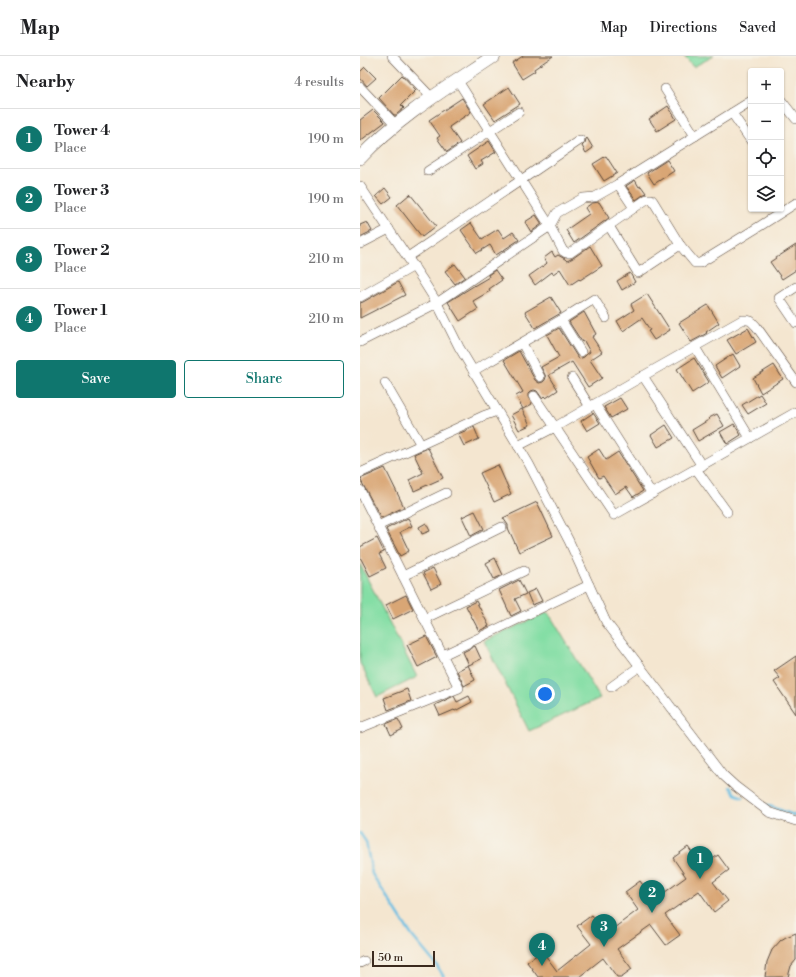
<!DOCTYPE html>
<meta charset="utf-8">
<style>
body{margin:0;font-family:"Libre Bodoni",serif;background:#f2f2f2;color:#202124}
.controls{position:absolute;right:12px;top:12px;display:grid;overflow:hidden;border-radius:4px;box-shadow:0 1px 3px #0004}
.controls button{width:36px;height:36px;display:grid;place-items:center;padding:0;border:0;border-bottom:1px solid #e0e0e0;background:#fff;color:#202124;font:20px sans-serif}
.scale{position:absolute;left:12px;bottom:10px;width:63px;box-sizing:border-box;padding-left:4px;border:2px solid #3b2a1e;border-top:0;font-size:11px;line-height:14px;white-space:nowrap;color:#3b2a1e;-webkit-text-stroke:3px #f7f3e8;paint-order:stroke}
.you{position:absolute;left:185px;top:638px;width:14px;height:14px;margin:-10px;border:3px solid #fff;border-radius:50%;background:#1a73e8;box-shadow:0 0 0 6px #1a73e833}
.badge{display:grid;place-items:center;width:26px;height:26px;border-radius:50%;background:#0f766e;color:#fff;font-size:13px;font-weight:700}
.pin{position:absolute;translate:-50% -33px;filter:drop-shadow(0 1px 2px #0008)}
.pin::after{content:'';position:absolute;top:21px;width:14px;height:12px;background:inherit;clip-path:polygon(0 0,100% 0,50% 100%)}
.list{margin:0;padding:0;list-style:none}
h2{display:flex;justify-content:space-between;align-items:center;height:52px;margin:0;padding:0 16px;font-size:17px}
h2 small{font-size:13px;font-weight:400;color:#757577}
.list li{display:grid;grid-template-columns:26px 1fr auto;gap:12px;align-items:center;box-sizing:border-box;height:60px;padding:0 16px;border-top:1px solid #e0e0e0}
.list b{display:block;font-size:15px;white-space:nowrap}
.list p{margin:0;font-size:13px;white-space:nowrap;color:#757577}
.list em{font-size:13px;font-style:normal;color:#757577}
.actions{display:flex;gap:8px;padding:12px 16px}
.actions a{flex:1;padding:9px 0;border:1px solid #0f766e;border-radius:4px;text-align:center;font-size:14px;color:#0f766e}
.actions .main{background:#0f766e;color:#fff}
.icon{flex:none;width:22px;height:22px;fill:none;stroke:currentColor;stroke-width:2;stroke-linecap:round;stroke-linejoin:round}
.map{position:relative;flex:none;width:436px;height:921px;overflow:hidden}
header{display:flex;align-items:center;gap:24px;box-sizing:border-box;height:56px;padding:0 20px;background:#fff;border-bottom:1px solid #e0e0e0}
header strong{font-size:19px}
nav{display:flex;gap:22px;margin-inline-start:auto;font-size:14px}
main{display:flex}
aside{flex:1;background:#fff}
.map>svg:first-child{display:block}
.green{fill:#84dea5;stroke:#608462}
.lines{fill:none;stroke-linecap:round;stroke-linejoin:round}
.stream{stroke:#66bee3;stroke-width:2.5}
.building{fill:#d9a674}
.street-casing{stroke:#574639;stroke-width:10}
.secondary-casing{stroke:#574639;stroke-width:14}
.street{stroke:#fff;stroke-width:9}
.secondary{stroke:#fff;stroke-width:13}
</style>
<header>
<strong>Map</strong>
<nav><a>Map</a><a>Directions</a><a>Saved</a></nav>
</header>
<main>
<aside>
<h2>Nearby<small>4 results</small></h2>
<ul class="list">
<li><span class="badge">1</span><div><b>Tower 4</b><p>Place</p></div><em>190 m</em></li>
<li><span class="badge">2</span><div><b>Tower 3</b><p>Place</p></div><em>190 m</em></li>
<li><span class="badge">3</span><div><b>Tower 2</b><p>Place</p></div><em>210 m</em></li>
<li><span class="badge">4</span><div><b>Tower 1</b><p>Place</p></div><em>210 m</em></li>
</ul>
<div class="actions"><a class="main">Save</a><a>Share</a></div>
</aside>
<div class="map">
<svg width="436" height="921" viewBox="0 0 436 921">
<rect width="100%" height="100%" fill="#f7f3e8"/>
<filter id="ink" filterUnits="userSpaceOnUse"><feTurbulence type="fractalNoise" baseFrequency=".025" numOctaves="2"/><feDisplacementMap in="SourceGraphic" scale="8" xChannelSelector="R" yChannelSelector="G"/><feConvolveMatrix kernelMatrix="1 2 1 2 8 2 1 2 1" color-interpolation-filters="sRGB"/></filter>
<filter id="wash" filterUnits="userSpaceOnUse"><feTurbulence type="fractalNoise" baseFrequency=".012" numOctaves="4" result="noise"/><feDisplacementMap in="SourceGraphic" scale="16" xChannelSelector="R" yChannelSelector="G"/><feGaussianBlur stdDeviation="0.9" result="paint"/><feColorMatrix in="noise" values="0 0 0 0 0 0 0 0 0 0 0 0 0 0 0 0 0 1.4 0 .05"/><feComposite in="paint" operator="in"/></filter>
<g filter="url(#wash)">
<rect width="100%" height="100%" fill="#f4e6d0"/>
<g class="green">
<polygon points="324,0 354,0 333,11"/>
<polygon points="0,508 57,621 17,641 0,607"/>
<polygon points="188,556 240,642 169,675 124,585"/>
</g>
<g class="lines">
<g class="stream">
<polyline points="370,731 375,738 383,741"/>
<polyline points="407,749 436,760"/>
<polyline points="0,777 6,786 12,818 52,880 77,910 84,921"/>
</g>
</g>
<g id="blocks">
<g class="building">
<polygon points="163,0 193,0 174,13 175,15 162,23 152,7"/>
<polygon points="5,11 16,22 7,30 0,22 0,16"/>
<polygon points="42,19 56,34 41,49 44,52 36,59 34,59 19,42"/>
<polygon points="149,31 160,48 135,64 124,48"/>
<polygon points="102,42 111,56 89,71 100,87 87,96 77,82 80,80 69,64"/>
<polygon points="308,50 316,63 297,75 289,63"/>
<polygon points="13,54 25,66 0,85 0,64"/>
<polygon points="227,82 233,92 226,97 222,90 225,87 226,83"/>
<polygon points="129,85 136,96 121,105 123,108 115,113 107,100"/>
<polygon points="246,100 257,117 244,125 233,108"/>
<polygon points="307,104 314,115 294,128 287,117"/>
<polygon points="275,124 279,131 281,130 286,137 276,144 266,130"/>
<polygon points="25,132 32,141 23,148 16,140"/>
<polygon points="50,138 76,170 62,181 37,149"/>
<polygon points="239,146 249,162 214,187 206,174 229,158 225,152 232,147"/>
<polygon points="176,159 182,168 171,176 165,166"/>
<polygon points="7,166 12,175 0,181 0,169"/>
<polygon points="111,167 122,183 138,173 144,182 153,176 159,184 136,199 130,189 117,197 101,174"/>
<polygon points="436,189 436,214 422,223 410,206"/>
<polygon points="230,190 242,210 220,224 219,223 210,229 200,213 193,218 192,216 175,229 169,220 186,208 187,207 184,202 192,196 195,201 198,199 205,203 207,205 213,202"/>
<polygon points="95,208 105,221 95,228 85,215"/>
<polygon points="135,214 142,224 129,233 130,235 113,245 118,253 100,265 88,246 112,231 129,221 128,219"/>
<polygon points="270,217 275,226 262,234 257,225"/>
<polygon points="38,226 45,239 0,262 0,247 3,246"/>
<polygon points="287,238 310,274 294,284 288,275 290,274 282,262 263,275 257,265 274,254 271,248"/>
<polygon points="191,241 201,257 175,272 165,256"/>
<polygon points="348,249 359,267 346,276 347,277 342,280 331,286 319,267"/>
<polygon points="224,256 236,278 232,281 242,296 230,304 242,322 228,331 212,306 189,319 198,334 186,342 184,340 182,342 177,335 174,334 171,335 168,338 168,341 172,348 163,353 156,340 163,336 144,304 159,295 175,324 179,327 183,326 185,324 186,321 181,311 199,301 187,279 199,272 216,299 219,303 224,301 227,298 230,296 224,285 222,286 209,266"/>
<polygon points="388,272 396,286 376,298 367,284"/>
<polygon points="373,298 380,310 362,322 355,310"/>
<polygon points="334,302 349,326 332,337 317,313"/>
<polygon points="414,309 423,323 401,337 393,322"/>
<polygon points="400,338 406,347 388,358 382,349"/>
<polygon points="260,342 267,353 251,362 244,351"/>
<polygon points="162,353 170,369 159,374 151,359"/>
<polygon points="233,357 240,367 227,375 221,365"/>
<polygon points="357,358 364,370 338,385 332,374 350,363 349,362"/>
<polygon points="374,368 381,379 367,388 360,376"/>
<polygon points="306,369 314,382 298,391 291,379"/>
<polygon points="114,371 119,383 104,390 98,378"/>
<polygon points="68,392 83,422 54,435 49,424 63,417 54,398"/>
<polygon points="239,393 246,404 258,396 283,435 273,441 266,431 255,438 243,420 239,422 227,401"/>
<polygon points="138,409 151,438 134,446 120,417"/>
<polygon points="25,412 44,451 21,462 0,423"/>
<polygon points="177,446 193,480 159,496 148,472 148,469 143,462"/>
<polygon points="115,455 124,473 111,480 102,461"/>
<polygon points="48,462 52,470 40,476 49,495 40,500 26,473"/>
<polygon points="66,467 70,475 62,478 59,471"/>
<polygon points="17,482 24,496 19,498 26,512 10,520 0,501 0,491"/>
<polygon points="135,502 143,519 134,523 126,507"/>
<polygon points="73,512 81,528 71,533 63,517"/>
<polygon points="159,524 166,538 155,543 161,555 151,560 139,534"/>
<polygon points="176,533 182,545 172,549 167,537"/>
<polygon points="46,539 53,553 33,563 26,549"/>
<polygon points="116,545 129,570 119,575 106,550"/>
<polygon points="66,580 77,601 58,611 47,589"/>
<polygon points="115,590 121,603 109,609 103,596"/>
<polygon points="436,600 436,658 414,626 420,622 414,615"/>
<polygon points="108,609 115,624 104,630 97,615"/>
<polygon points="47,633 51,645 28,654 24,642"/>
<polygon points="94,640 97,646 109,640 112,646 95,655 94,654 80,660 75,649"/>
<polygon points="38,663 43,673 31,679 26,668"/>
<polygon points="328,791 342,811 358,799 369,814 353,826 368,845 354,856 339,835 305,859 320,879 306,889 291,869 257,893 272,913 261,921 257,921 243,902 219,921 178,921 167,906 182,895 197,915 231,888 217,870 232,859 246,878 278,854 265,836 280,825 294,844 326,821 313,802"/>
<polygon points="436,877 436,904 431,910 428,921 405,921 407,906 412,894 421,884 426,881"/>
</g>
</g>
</g>
<g filter="url(#ink)">
<use href="#blocks" fill-opacity="0" stroke="#574639" stroke-width="1"/>
<g class="lines">
<defs>
<g id="street">
<polyline points="32,0 72,42"/>
<polyline points="98,25 190,170 203,195 206,197 210,197 274,152"/>
<polyline points="0,31 36,69"/>
<polyline points="305,33 335,80"/>
<polyline points="421,44 436,63"/>
<polyline points="372,57 391,85"/>
<polyline points="68,115 159,56"/>
<polyline points="258,128 274,152 287,143 291,143 293,145 320,189 335,207 340,207 400,170 436,147"/>
<polyline points="0,130 62,223 77,247 99,291 169,408 209,485 246,566 363,719 375,730 409,756 436,765"/>
<polyline points="249,170 278,217 320,189"/>
<polyline points="0,188 29,173"/>
<polyline points="48,201 220,84"/>
<polyline points="436,231 419,242 436,267"/>
<polyline points="0,241 54,210"/>
<polyline points="201,264 221,296"/>
<polyline points="0,286 77,247 190,170 197,157 223,142 235,141 258,128 391,45"/>
<polyline points="162,287 180,321"/>
<polyline points="335,291 390,382"/>
<polyline points="113,315 201,264 234,243 246,262"/>
<polyline points="283,320 342,410"/>
<polyline points="212,322 230,351"/>
<polyline points="25,327 61,389"/>
<polyline points="174,340 195,371 283,320 382,264 387,264 391,265 396,270 436,326"/>
<polyline points="235,348 292,438"/>
<polyline points="158,390 195,371 254,459 436,356"/>
<polyline points="336,413 367,456"/>
<polyline points="0,417 123,360 137,355"/>
<polyline points="0,434 99,632 0,672"/>
<polyline points="18,470 86,437"/>
<polyline points="43,520 142,471"/>
<polyline points="64,563 164,515"/>
<polyline points="83,599 229,529"/>
<polyline points="251,631 280,610"/>
<polyline points="0,907 4,905"/>
</g>
<path id="secondary" d="M0 102C38 61 88 31 134 0"/>
</defs>
<use href="#street" class="street-casing"/>
<use href="#secondary" class="secondary-casing"/>
<use href="#street" class="street"/>
<use href="#secondary" class="secondary"/>
</g>
</g>
</svg>
<div class="controls">
<button>+</button>
<button>−</button>
<button><svg class="icon" aria-label="locate" viewBox="0 0 24 24"><circle cx="12" cy="12" r="6"/><path d="M12 2v4M12 18v4M2 12h4M18 12h4"/></svg></button>
<button><svg class="icon" aria-label="layers" viewBox="0 0 24 24"><path d="M12 4l9 5-9 5-9-5zM3 14l9 5 9-5"/></svg></button>
</div>
<div class="scale">50 m</div>
<div class="you"></div>
<div class="pin badge" style="left:340px;top:823px">1</div>
<div class="pin badge" style="left:292px;top:857px">2</div>
<div class="pin badge" style="left:244px;top:891px">3</div>
<div class="pin badge" style="left:182px;top:910px">4</div>
</div>
</main>
